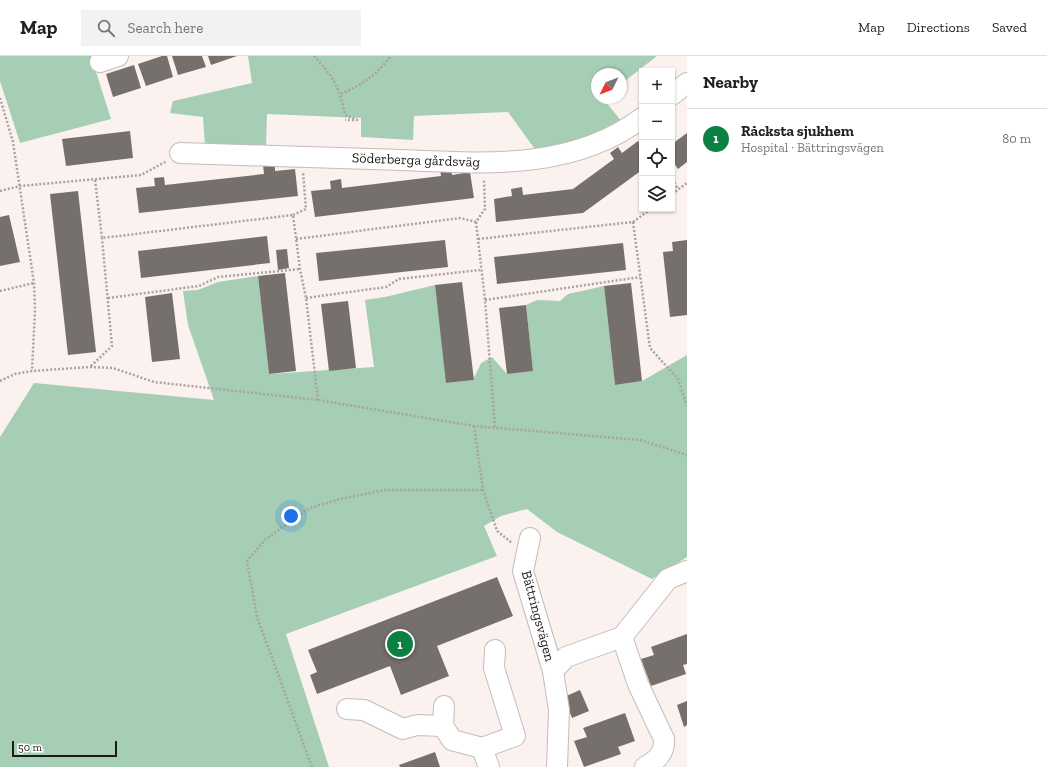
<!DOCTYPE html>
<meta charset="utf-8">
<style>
body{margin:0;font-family:"Zilla Slab",serif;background:#f2f2f2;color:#222}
.controls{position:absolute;right:12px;top:12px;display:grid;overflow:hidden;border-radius:0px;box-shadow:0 1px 3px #0004}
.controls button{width:36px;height:36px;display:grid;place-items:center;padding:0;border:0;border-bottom:1px solid #e0e0e0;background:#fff;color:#222;font:20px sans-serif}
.compass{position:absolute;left:591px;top:12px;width:36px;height:36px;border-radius:50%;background:#fff;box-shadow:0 1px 3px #0004;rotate:227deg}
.scale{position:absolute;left:12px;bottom:10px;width:105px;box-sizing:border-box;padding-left:4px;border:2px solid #1d1a19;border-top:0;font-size:11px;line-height:14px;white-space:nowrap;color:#1d1a19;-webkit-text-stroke:3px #fff;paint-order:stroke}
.you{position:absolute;left:291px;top:460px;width:14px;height:14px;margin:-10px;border:3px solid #fff;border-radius:50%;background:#1a73e8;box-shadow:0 0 0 6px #1a73e833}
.badge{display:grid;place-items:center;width:26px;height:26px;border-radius:50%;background:#0b8043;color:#fff;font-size:13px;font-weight:700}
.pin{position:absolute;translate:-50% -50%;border:2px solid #fff;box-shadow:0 1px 4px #0006}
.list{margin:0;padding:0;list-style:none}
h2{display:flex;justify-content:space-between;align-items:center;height:52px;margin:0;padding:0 16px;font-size:17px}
h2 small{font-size:13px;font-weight:400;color:#767676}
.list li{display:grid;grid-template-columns:26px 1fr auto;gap:12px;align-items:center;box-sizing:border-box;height:60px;padding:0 16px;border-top:1px solid #e0e0e0}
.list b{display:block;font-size:15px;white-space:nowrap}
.list p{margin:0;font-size:13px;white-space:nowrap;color:#767676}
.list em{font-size:13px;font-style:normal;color:#767676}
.icon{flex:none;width:22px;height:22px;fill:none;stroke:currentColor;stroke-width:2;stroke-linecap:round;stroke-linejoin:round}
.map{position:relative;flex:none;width:687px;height:711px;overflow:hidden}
header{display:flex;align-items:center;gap:24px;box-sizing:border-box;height:56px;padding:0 20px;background:#fff;border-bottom:1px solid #e0e0e0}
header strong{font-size:19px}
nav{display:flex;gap:22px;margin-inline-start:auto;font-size:14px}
.search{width:280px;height:36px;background:#f2f2f2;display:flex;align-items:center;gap:10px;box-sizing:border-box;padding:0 14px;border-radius:0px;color:#767676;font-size:15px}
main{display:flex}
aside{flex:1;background:#fff}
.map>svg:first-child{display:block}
.green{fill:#a6ceb5}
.building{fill:#76706c}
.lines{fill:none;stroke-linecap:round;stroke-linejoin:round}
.minor-casing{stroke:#c4bcb8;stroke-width:22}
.path{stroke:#a9a2a0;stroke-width:2.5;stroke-dasharray:2 2;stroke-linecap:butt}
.minor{stroke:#fff;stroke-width:20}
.labels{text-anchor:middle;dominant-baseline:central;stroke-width:3;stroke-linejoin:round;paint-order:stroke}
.street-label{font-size:14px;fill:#1d1a19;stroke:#fff}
</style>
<header>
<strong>Map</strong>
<div class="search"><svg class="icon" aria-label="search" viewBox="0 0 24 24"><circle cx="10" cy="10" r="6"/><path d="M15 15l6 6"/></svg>Search here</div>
<nav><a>Map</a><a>Directions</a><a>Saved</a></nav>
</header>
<main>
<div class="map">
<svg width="687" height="711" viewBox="0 0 687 711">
<rect width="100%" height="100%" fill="#fbf2ef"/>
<g class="green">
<polygon points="0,0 91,0 111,63 20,87 0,25"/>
<polygon points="248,0 657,0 621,28 621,18 597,18 597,42 603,42 622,66 559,92 537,96 508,56 414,60 413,84 361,81 361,62 267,58 266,92 205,90 203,61 170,57 173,45 252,27"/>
<polygon points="258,220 269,318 374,311 365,244 385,241 435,229 447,327 473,324 481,307 492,301 507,318 533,315 526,249 537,244 560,245 568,238 604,230 615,329 642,325 687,299 687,501 652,523 557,476 527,453 501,460 484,470 497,500 286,578 329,711 0,711 0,381 34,327 214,344 188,269 183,235 198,234 218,226"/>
</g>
<g class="building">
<polygon points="162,0 167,0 173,21 146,30 138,8"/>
<polygon points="172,0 202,0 206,11 178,19"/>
<polygon points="208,0 237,0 211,9"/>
<polygon points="134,9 141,32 113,41 106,18"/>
<polygon points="130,75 133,102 66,110 62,83"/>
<polygon points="687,77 687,106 678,113 672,104 672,88"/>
<polygon points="638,85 642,90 642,114 583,157 496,166 494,143 512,140 511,133 522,131 523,139 573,133 614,103 610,97 618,91 622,97"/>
<polygon points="275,108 275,115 295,113 298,140 139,157 136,132 155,130 154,122 164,121 165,129 264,118 263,109"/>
<polygon points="451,111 452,119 470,116 474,142 315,161 311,135 331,133 330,125 341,123 342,132 441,120 440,113"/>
<polygon points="78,135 96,296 68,299 50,138"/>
<polygon points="9,159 20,206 0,210 0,161"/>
<polygon points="267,180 270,207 141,222 138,195"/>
<polygon points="445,184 448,211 319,225 316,197"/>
<polygon points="687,184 687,259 670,261 663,196 673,195 672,186"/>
<polygon points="623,187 626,214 497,228 494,201"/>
<polygon points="287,193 289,212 278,214 276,194"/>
<polygon points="285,217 296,315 269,318 258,220"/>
<polygon points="462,226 474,324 446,327 435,229"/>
<polygon points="631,227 642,325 615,329 604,230"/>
<polygon points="172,237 180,303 152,306 145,241"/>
<polygon points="348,245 356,312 329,315 321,248"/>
<polygon points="526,249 533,315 507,318 499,252"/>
<polygon points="497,521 513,560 437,590 449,620 401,639 390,610 317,638 310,619 317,616 308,594"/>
<polygon points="687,578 687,608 683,609 686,618 651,630 641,603 654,599 651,591"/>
<polygon points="580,634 589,655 572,662 564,641"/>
<polygon points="687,645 687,669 684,671 677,649"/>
<polygon points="625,657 635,685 618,691 621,698 584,711 574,685 587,681 583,672"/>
<polygon points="435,696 440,711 400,711 399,709"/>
</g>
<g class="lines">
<defs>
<g id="minor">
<polyline points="100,6 118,0"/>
<polyline points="672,39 687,27"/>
<path d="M180 97C244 99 307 101 371 103 462 105 564 121 642 62"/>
<polyline points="530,482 523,515 553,615 559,654 557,711"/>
<path d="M622 581 638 628 664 683C665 697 657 704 645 711"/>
<polyline points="553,615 566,601 622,581 668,523 687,515"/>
<polyline points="444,650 443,670 452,684 482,692 489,711"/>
<polyline points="347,653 364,654 403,673 417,669 443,670"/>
<polyline points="482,692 515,680 494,612 495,594"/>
</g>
</defs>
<use href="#minor" class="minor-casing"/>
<g class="path">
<path d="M314 0C333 20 340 32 345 59L357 64H345"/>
<path d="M341 38C365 27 375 20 391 0"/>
<polyline points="0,42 13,86 34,227 35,254 32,315"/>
<polyline points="672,123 678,133"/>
<polyline points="95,124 102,182 293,159 300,213 306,242 318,344"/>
<polyline points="0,135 20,130 141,119 167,105"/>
<polyline points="672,138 687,127"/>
<polyline points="293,159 306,153 303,116"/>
<polyline points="476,166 485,244 495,371"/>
<polyline points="633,166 651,153"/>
<polyline points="296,183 460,162 476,166 485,153 484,123"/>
<polyline points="478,183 633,166 650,292 678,323 687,350"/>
<polyline points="0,235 34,227"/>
<polyline points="108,242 199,230 218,221 300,213"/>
<polyline points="306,242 386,231 399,223 480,214"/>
<polyline points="485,244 640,221"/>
<polyline points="91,310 112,290 102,182"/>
<polyline points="0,325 15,318 32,315 90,311 113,312 154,326 318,344 474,370 640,384 687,399"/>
<polyline points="474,370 483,434 497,475 512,487"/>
<polyline points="312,711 257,561 247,505 266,483 310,452 340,443 385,434 483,434"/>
</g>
<use href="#minor" class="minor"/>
</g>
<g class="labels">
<g class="street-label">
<text transform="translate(416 104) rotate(2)">Söderberga gårdsväg</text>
<text transform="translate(538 560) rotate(75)">Bättringsvägen</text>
</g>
</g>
</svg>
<div class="controls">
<button>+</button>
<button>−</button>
<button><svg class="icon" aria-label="locate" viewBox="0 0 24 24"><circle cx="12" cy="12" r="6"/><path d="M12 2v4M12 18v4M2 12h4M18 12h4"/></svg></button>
<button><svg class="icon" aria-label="layers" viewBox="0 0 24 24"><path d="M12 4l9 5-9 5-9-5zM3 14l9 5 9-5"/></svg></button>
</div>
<svg class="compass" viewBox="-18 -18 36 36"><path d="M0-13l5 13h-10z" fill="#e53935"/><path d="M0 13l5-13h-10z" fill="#767676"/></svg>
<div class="scale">50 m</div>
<div class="you"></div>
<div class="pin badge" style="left:400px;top:588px">1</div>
</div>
<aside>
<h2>Nearby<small></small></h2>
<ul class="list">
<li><span class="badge">1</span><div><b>Råcksta sjukhem</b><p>Hospital · Bättringsvägen</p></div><em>80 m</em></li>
</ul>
</aside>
</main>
